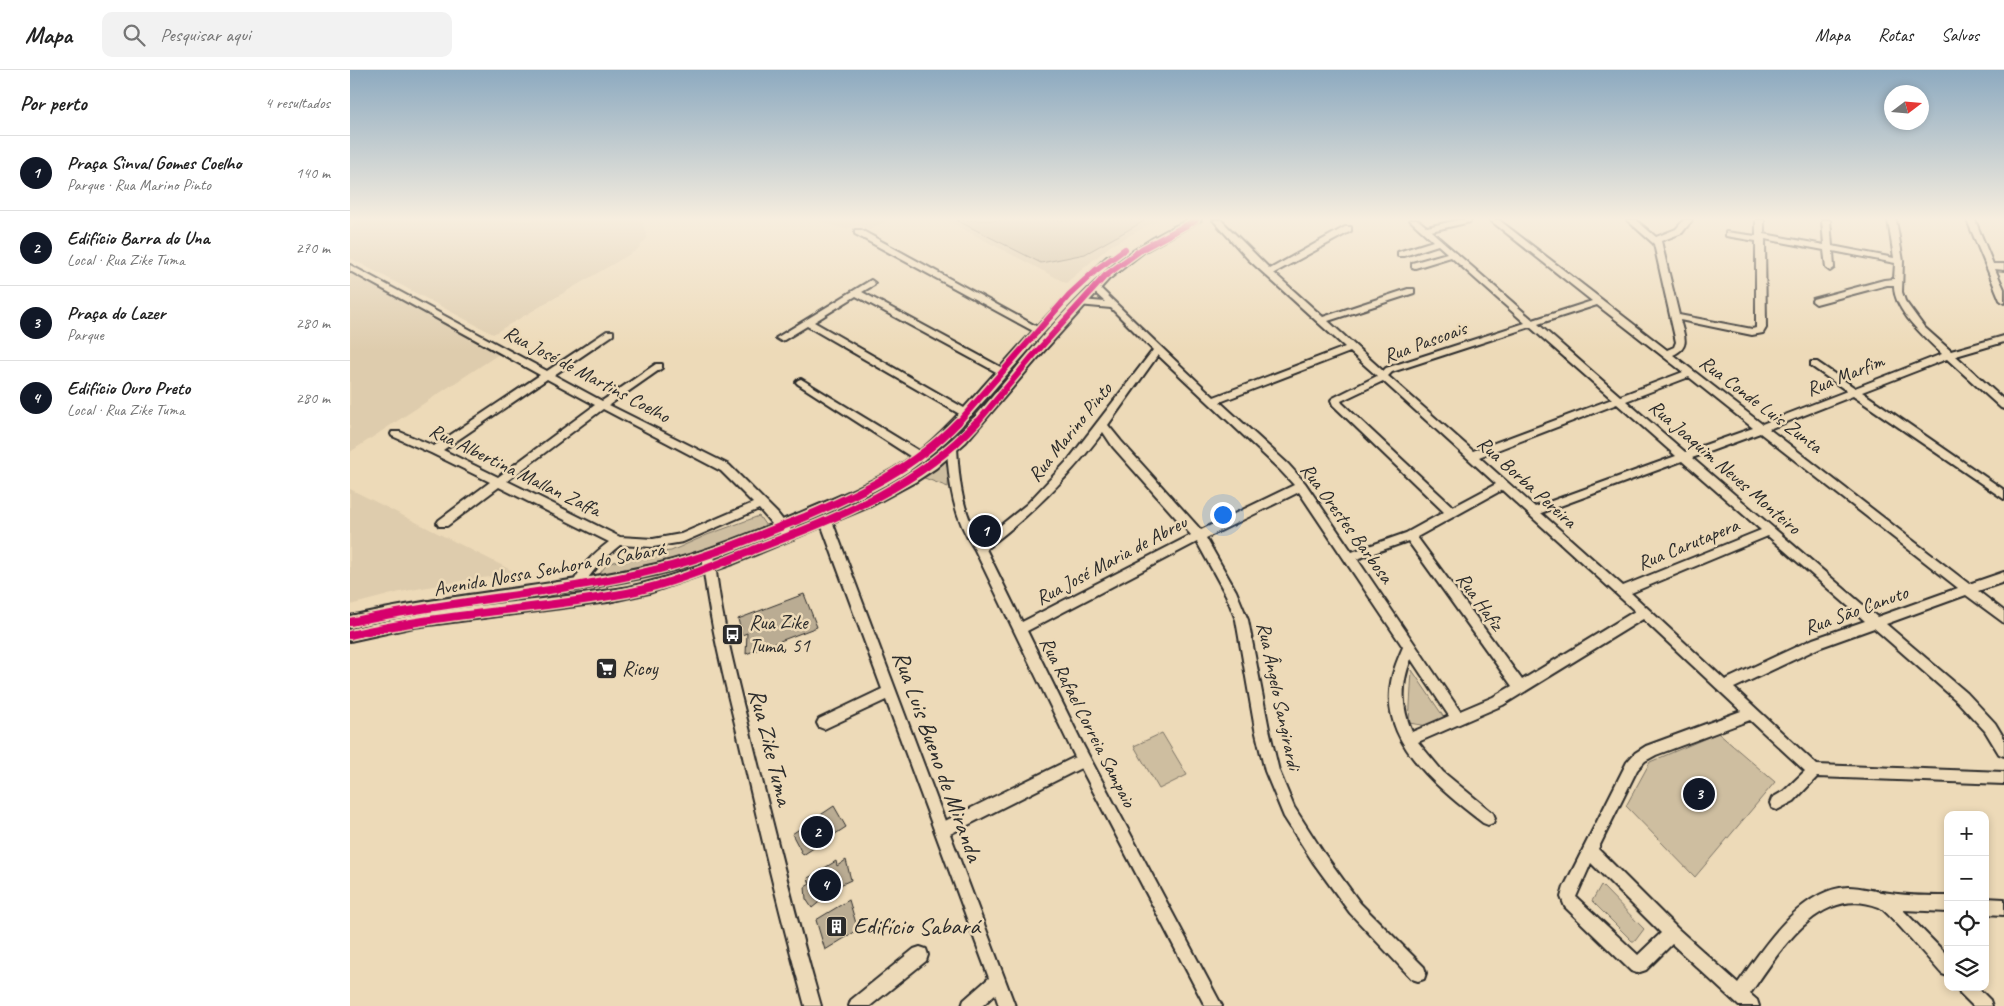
<!DOCTYPE html>
<html lang="pt">
<meta charset="utf-8">
<style>
body{margin:0;font-family:Caveat,sans-serif;background:#f2f2f2;color:#222}
.controls{position:absolute;right:15px;bottom:15px;display:grid;overflow:hidden;border-radius:10px;box-shadow:0 2px 8px #0003}
.controls button{width:45px;height:45px;display:grid;place-items:center;padding:0;border:0;border-bottom:1px solid #e0e0e0;background:#fff;color:#222;font:25px sans-serif}
.compass{position:absolute;left:1534px;top:15px;width:45px;height:45px;border-radius:50%;background:#fff;box-shadow:0 2px 8px #0003;rotate:74deg}
.you{position:absolute;left:872px;top:444px;width:18px;height:18px;margin:-12px;border:4px solid #fff;border-radius:50%;background:#1a73e8;box-shadow:0 0 0 8px #1a73e833}
.badge{display:grid;place-items:center;width:32px;height:32px;border-radius:50%;background:#111827;color:#fff;font-size:16px;font-weight:700}
.pin{position:absolute;translate:-50% -50%;border:2px solid #fff;box-shadow:0 1px 5px #0006}
.list{margin:0;padding:0;list-style:none}
h2{display:flex;justify-content:space-between;align-items:center;height:65px;margin:0;padding:0 20px;font-size:21px}
h2 small{font-size:16px;font-weight:400;color:#767676}
.list li{display:grid;grid-template-columns:32px 1fr auto;gap:15px;align-items:center;box-sizing:border-box;height:75px;padding:0 20px;border-top:1px solid #e0e0e0}
.list b{display:block;font-size:19px;white-space:nowrap}
.list p{margin:0;font-size:16px;white-space:nowrap;color:#767676}
.list em{font-size:16px;font-style:normal;color:#767676}
.icon{flex:none;width:28px;height:28px;fill:none;stroke:currentColor;stroke-width:2;stroke-linecap:round;stroke-linejoin:round}
.map{position:relative;flex:none;width:1654px;height:936px;overflow:hidden}
header{display:flex;align-items:center;gap:30px;box-sizing:border-box;height:70px;padding:0 25px;background:#fff;border-bottom:1px solid #e0e0e0}
header strong{font-size:24px}
nav{display:flex;gap:28px;margin-inline-start:auto;font-size:18px}
.search{width:350px;height:45px;background:#f2f2f2;display:flex;align-items:center;gap:12px;box-sizing:border-box;padding:0 18px;border-radius:10px;color:#767676;font-size:19px}
main{display:flex}
aside{flex:1;background:#fff}
.map>svg:first-child{display:block}
.built{fill:#deccad}
.green{fill:#cebea0;stroke:#7c7466}
.building{fill:#baac93;stroke:#2b2b2b}
.lines{fill:none;stroke-linecap:round;stroke-linejoin:round}
.minor-casing{stroke:#2b2b2b;stroke-width:4}
.major-casing{stroke:#2b2b2b;stroke-width:4}
.minor{fill:#eddab8;fill-rule:evenodd}
.major{fill:#eddab8;fill-rule:evenodd}
.cycleway-far1-casing{stroke:#eddab8;stroke-width:9}
.cycleway-casing{stroke:#eddab8;stroke-width:11}
.cycleway-far1{stroke:#d6006c;stroke-width:6}
.cycleway{stroke:#d6006c;stroke-width:8}
.labels{text-anchor:middle;dominant-baseline:central;stroke-width:5;stroke-linejoin:round;paint-order:stroke}
.street-label{font-size:20px;fill:#2b2b2b;stroke:#eddab8}
.poi-label{font-size:20px;fill:#2b2b2b;stroke:#eddab8;text-anchor:start}
.near-street-label{font-size:24px;fill:#2b2b2b;stroke:#eddab8}
.near-poi-label{font-size:24px;fill:#2b2b2b;stroke:#eddab8;text-anchor:start}
</style>
<header>
<strong>Mapa</strong>
<div class="search"><svg class="icon" aria-label="search" viewBox="0 0 24 24"><circle cx="10" cy="10" r="6"/><path d="M15 15l6 6"/></svg>Pesquisar aqui</div>
<nav><a>Mapa</a><a>Rotas</a><a>Salvos</a></nav>
</header>
<main>
<aside>
<h2>Por perto<small>4 resultados</small></h2>
<ul class="list">
<li><span class="badge">1</span><div><b>Praça Sinval Gomes Coelho</b><p>Parque · Rua Marino Pinto</p></div><em>140 m</em></li>
<li><span class="badge">2</span><div><b>Edifício Barra do Una</b><p>Local · Rua Zike Tuma</p></div><em>270 m</em></li>
<li><span class="badge">3</span><div><b>Praça do Lazer</b><p>Parque</p></div><em>280 m</em></li>
<li><span class="badge">4</span><div><b>Edifício Ouro Preto</b><p>Local · Rua Zike Tuma</p></div><em>280 m</em></li>
</ul>
</aside>
<div class="map">
<svg width="1654" height="936" viewBox="0 0 1654 936">
<rect width="100%" height="100%" fill="#eddab8"/>
<filter id="ink" filterUnits="userSpaceOnUse"><feTurbulence type="fractalNoise" baseFrequency=".02" numOctaves="2"/><feDisplacementMap in="SourceGraphic" scale="10" xChannelSelector="R" yChannelSelector="G"/><feConvolveMatrix kernelMatrix="1 2 1 2 8 2 1 2 1" color-interpolation-filters="sRGB"/></filter>
<g filter="url(#ink)">
<g class="built">
<polygon points="7,150 292,150 297,168 287,180 143,264 0,188 0,158"/>
<polygon points="467,150 539,150 519,160 509,156 494,159"/>
<polygon points="596,150 808,150 760,176 716,213"/>
<polygon points="0,202 149,284 0,382"/>
<polygon points="0,419 169,504 122,509 50,522 0,535"/>
</g>
<g class="green">
<polygon points="606,150 796,150 735,184 691,193"/>
<polygon points="600,386 598,417 572,407"/>
<polygon points="627,445 638,446 649,453 646,464 630,474 620,457"/>
<polygon points="409,446 418,459 288,501 248,506 257,494 290,484 321,481 357,465"/>
<polygon points="1062,600 1095,649 1078,656 1059,653"/>
<polygon points="812,663 837,705 809,719 784,676"/>
<polygon points="1368,663 1425,712 1345,807 1276,736 1300,692"/>
<polygon points="1251,815 1294,859 1285,871 1282,871 1242,831"/>
</g>
<g class="building">
<polygon points="454,524 467,557 396,584 397,563 392,565 388,549"/>
<polygon points="484,736 496,757 453,785 442,764"/>
<polygon points="496,790 501,810 490,815 462,838 456,829 455,817 460,814 458,808 486,791 487,796"/>
<polygon points="499,830 508,860 475,880 466,850"/>
</g>
<g class="lines">
<defs>
<g id="minor">
<path d="M863 150H871L920 199 995 157H1001V161L924 203 973 247 1058 219H1064V223L978 251 1033 301 1036 298 1175 253 1101 187 1065 198 1062 197V193L1097 183 1088 175 1054 186H1048V182L1083 171 1060 150H1068L1077 157 1108 150H1121L1120 152 1081 161 1183 250 1242 231 1140 150H1149L1317 280 1324 277 1326 272 1304 174 1277 150H1286L1306 167 1326 159 1334 150H1342L1332 163 1311 171 1329 245 1402 259 1406 258V171L1376 166V162L1406 166V150H1414V164L1474 175 1472 150H1480L1482 176 1544 188 1538 150H1546L1553 191 1552 222 1555 231 1574 257 1601 281 1654 266V272L1606 286 1654 330V339L1651 338 1597 289 1512 322 1654 420V429L1503 326 1419 359 1619 514 1654 502V512L1628 521 1654 541V553L1616 525 1536 554 1617 623 1645 653 1654 668V686L1649 684 1635 661 1607 631 1524 558 1471 577 1384 618 1467 695 1654 702V714L1467 707 1444 731 1427 740 1422 738 1420 733 1422 728 1434 721 1455 701 1400 650 1306 685 1295 691 1287 700 1248 779 1327 858 1388 913C1413 878 1450 819 1498 817 1512 817 1526 822 1540 823 1559 826 1578 826 1598 826V842L1553 840 1598 886V906L1592 904C1582 893 1537 840 1529 837 1469 813 1428 884 1400 924L1407 930 1409 936H1389L1322 874 1296 900 1287 903 1281 901 1215 837 1211 827 1214 817 1277 692 1285 683 1296 676 1391 641 1293 549 1153 635 1068 672 1093 702 1143 743 1145 748 1143 753 1138 755 1133 753C1093 722 1035 677 1040 621 1041 605 1047 591 1053 577L949 422 856 468 886 521 898 550 919 659 929 701 944 737 973 782 1010 833 1074 897 1076 903 1074 909 1068 911 1062 909 1000 843 963 792 934 747 915 701 905 659 886 550 876 525 847 472 677 561 733 675 872 936H855L731 698 600 764 665 936H649L645 924 632 936H612L614 930 639 908 536 630 474 659 469 657 467 653 469 649 532 619 470 451 476 447 482 451 595 751 725 687 625 480C604 448 599 416 597 378L602 374 607 378C609 411 612 443 631 471L677 434 719 389 803 280 761 238 728 235 727 233 731 230 755 232 741 219V215H747C785 252 824 290 864 327L995 277 898 189ZM1415 169 1474 180 1476 198 1480 201 1484 198 1483 181 1545 193 1544 209 1534 210 1463 229 1462 231 1466 234 1537 215H1544C1543 240 1575 267 1592 284L1505 318 1467 292H1461V296L1497 321 1412 354 1323 285C1341 277 1334 266 1330 250L1402 265 1413 263 1416 258ZM1247 235 1333 302 1270 326 1188 254ZM1180 257 1262 329 1123 381 1038 306 1042 302ZM1000 282 1027 306 983 328 981 330 983 335 1094 442 1056 463 1002 482 955 413 938 394 870 332ZM808 285 930 400 944 415 851 460 771 371 758 355ZM1339 307 1403 358 1335 382 1276 331ZM1033 311 1146 414 1103 437 992 333 991 331ZM1267 334 1326 386 1185 437 1129 387ZM753 362 763 377 841 465 672 552 636 479C681 445 719 407 753 362ZM1410 363 1608 518 1527 547 1342 388ZM1332 391 1411 460 1273 516 1191 443ZM1152 420 1285 541 1172 610 1067 467ZM1418 466 1515 551 1463 569 1375 610 1281 523ZM1058 471 1162 616 1143 627 1110 641 1007 489ZM1061 589 1099 646 1062 662C1051 636 1051 615 1061 589ZM1241 793 1311 863 1288 885 1226 827Z"/>
<polygon points="1617,150 1625,150 1643,194 1654,194 1654,200 1645,199 1654,219 1654,233 1650,230"/>
<polygon points="505,160 511,160 693,260 688,263 685,262 505,164"/>
<path d="M0 195 197 301 257 261H263V265L204 305 252 331 306 294H312V298L259 335 379 395 428 444 443 463 445 466 443 469H435L409 439 333 472 303 477 270 475C254 488 242 500 232 518H224L222 515C231 496 243 484 259 472L149 417 97 456H89L87 453 89 450 140 412 81 383 42 366 41 364 42 362H50L84 376 190 305 0 201ZM197 309 245 335 148 407 93 380ZM253 339 371 401 403 433 331 464 303 469 270 467 157 411Z"/>
<polygon points="521,210 525,213 524,215 512,222 656,300 656,304 650,304 506,226 464,252 621,342 622,344 621,346 613,346 457,256 434,270 431,271 426,268"/>
<polygon points="451,309 574,384 575,387 574,390 566,390 448,314 446,312 448,310"/>
<path d="M358 480 362 481 364 484C370 548 388 612 403 674 425 762 446 849 471 936H455C431 849 410 762 390 674 375 612 358 548 352 484L354 481Z"/>
<polygon points="1635,828 1654,829 1654,845 1635,844"/>
<polygon points="570,877 576,879 578,885 576,891 520,936 499,936 501,930 564,879"/>
<polygon points="1608,917 1627,917 1640,930 1642,936 1623,936 1610,923"/>
</g>
<g id="major">
<path d="M838 150H851L795 181 759 209 686 290 616 372 586 398 565 412 519 437 383 494 299 523 258 532 64 557 0 571V559C43 549 85 541 129 536 179 530 229 526 278 517 326 507 371 488 416 470 471 448 529 427 577 391 613 365 639 330 667 297 717 236 765 182 838 150Z"/>
<path d="M762 185 766 186V190C722 229 686 272 647 316 625 341 603 367 576 388 544 415 501 432 463 448 412 470 359 492 305 505 204 528 101 535 0 558V546C101 523 205 517 306 494 357 482 406 461 454 441 493 425 533 408 567 383 593 363 615 337 637 312 677 268 714 225 758 186Z"/>
</g>
</defs>
<use href="#minor" class="minor-casing"/>
<use href="#major" class="major-casing"/>
<use href="#minor" class="minor"/>
<use href="#major" class="major"/>
<defs>
<g id="cycleway-far1">
<polyline points="607,354 719,225 746,200 775,179"/>
<polyline points="626,354 682,287 755,206 792,179 846,150"/>
</g>
<g id="cycleway">
<path d="M0 552C102 530 208 524 309 499 359 487 407 466 455 447 511 423 565 397 608 352"/>
<path d="M0 565C93 543 185 540 277 523 322 514 364 496 406 479 486 448 568 417 627 352"/>
</g>
</defs>
<use href="#cycleway-far1" class="cycleway-far1-casing"/>
<use href="#cycleway" class="cycleway-casing"/>
<use href="#cycleway-far1" class="cycleway-far1"/>
<use href="#cycleway" class="cycleway"/>
</g>
</g>
<linearGradient id="sky" x2="0" y2="1"><stop stop-color="#8daac0"/><stop offset="0.53" stop-color="#f7eedf"/><stop offset="1" stop-color="#f7eedf" stop-opacity="0"/></linearGradient>
<rect width="1654" height="281" fill="url(#sky)"/>
<defs>
<symbol id="bus-square" viewBox="-11 -11 22 22"><rect x="-9" y="-9" width="18" height="18" rx="4" fill="#2b2b2b" stroke="#eddab8"/><path d="M-5-6H5V4H4V6H2V4H-2V6H-4V4H-5ZM-3.5-4V0h7V-4ZM-3.5 1.2v1.5H-2V1.2ZM2 1.2v1.5H3.5V1.2Z" fill="#fff"/></symbol>
<symbol id="supermarket-square" viewBox="-11 -11 22 22"><rect x="-9" y="-9" width="18" height="18" rx="4" fill="#2b2b2b" stroke="#eddab8"/><path d="M-6-5.5h2.5l.6 2H6L4.5 2H-2.5L-4.4-4H-6ZM-1.5 3.2a1.3 1.3 0 1 0 .1 0ZM3 3.2a1.3 1.3 0 1 0 .1 0Z" fill="#fff"/></symbol>
<symbol id="building-square" viewBox="-11 -11 22 22"><rect x="-9" y="-9" width="18" height="18" rx="4" fill="#2b2b2b" stroke="#eddab8"/><path d="M-4-6H4V6H1V3H-1V6H-4ZM-2.5-4.3h1.7v1.8h-1.7ZM.8-4.3h1.7v1.8H.8ZM-2.5-1h1.7V.8h-1.7ZM.8-1h1.7V.8H.8Z" fill="#fff"/></symbol>
</defs>
<g fill-rule="evenodd">
<use href="#bus-square" x="370" y="552" width="25" height="25"/>
<use href="#supermarket-square" x="244" y="586" width="25" height="25"/>
<use href="#building-square" x="474" y="844" width="25" height="25"/>
</g>
<g class="labels">
<g class="street-label">
<text transform="translate(1075 272) rotate(-20)">Rua Pascoais</text>
<text transform="translate(237 304) rotate(28)">Rua José de Martins Coelho</text>
<text transform="translate(1495 305) rotate(-22)">Rua Marfim</text>
<text transform="translate(1411 334) rotate(37)">Rua Conde Luis Zunta</text>
<text transform="translate(720 362) rotate(-51)">Rua Marino Pinto</text>
<text transform="translate(1375 397) rotate(41)">Rua Joaquim Neves Monteiro</text>
<text transform="translate(165 400) rotate(26)">Rua Albertina Mallan Zaffa</text>
<text transform="translate(1177 412) rotate(42)">Rua Borba Pereira</text>
<text transform="translate(997 453) rotate(54)">Rua Orestes Barbosa</text>
<text transform="translate(1338 474) rotate(-22)">Rua Carutapera</text>
<text transform="translate(761 490) rotate(-28)">Rua José Maria de Abreu</text>
<text transform="translate(199 499) rotate(-10)">Avenida Nossa Senhora do Sabará</text>
<text transform="translate(1130 531) rotate(54)">Rua Hafiz</text>
<text transform="translate(1506 540) rotate(-20)">Rua São Canuto</text>
<text transform="translate(929 626) rotate(78)">Rua Ângelo Sangirardi</text>
<text transform="translate(738 652) rotate(63)">Rua Rafael Correia Sampaio</text>
</g>
<g class="poi-label">
<text x="399" y="552">Rua Zike<tspan x="399" dy="23">Tuma, 51</tspan></text>
<text x="272" y="598">Ricoy</text>
</g>
<g class="near-street-label">
<text transform="translate(421 677) rotate(76)">Rua Zike Tuma</text>
<text transform="translate(588 686) rotate(70)">Rua Luis Bueno de Miranda</text>
</g>
<g class="near-poi-label">
<text x="503" y="856">Edifício Sabará</text>
</g>
</g>
</svg>
<div class="controls">
<button>+</button>
<button>−</button>
<button><svg class="icon" aria-label="locate" viewBox="0 0 24 24"><circle cx="12" cy="12" r="6"/><path d="M12 2v4M12 18v4M2 12h4M18 12h4"/></svg></button>
<button><svg class="icon" aria-label="layers" viewBox="0 0 24 24"><path d="M12 4l9 5-9 5-9-5zM3 14l9 5 9-5"/></svg></button>
</div>
<svg class="compass" viewBox="-18 -18 36 36"><path d="M0-13l5 13h-10z" fill="#e53935"/><path d="M0 13l5-13h-10z" fill="#767676"/></svg>
<div class="you"></div>
<div class="pin badge" style="left:635px;top:461px">1</div>
<div class="pin badge" style="left:467px;top:762px">2</div>
<div class="pin badge" style="left:1349px;top:724px">3</div>
<div class="pin badge" style="left:475px;top:815px">4</div>
</div>
</main>
